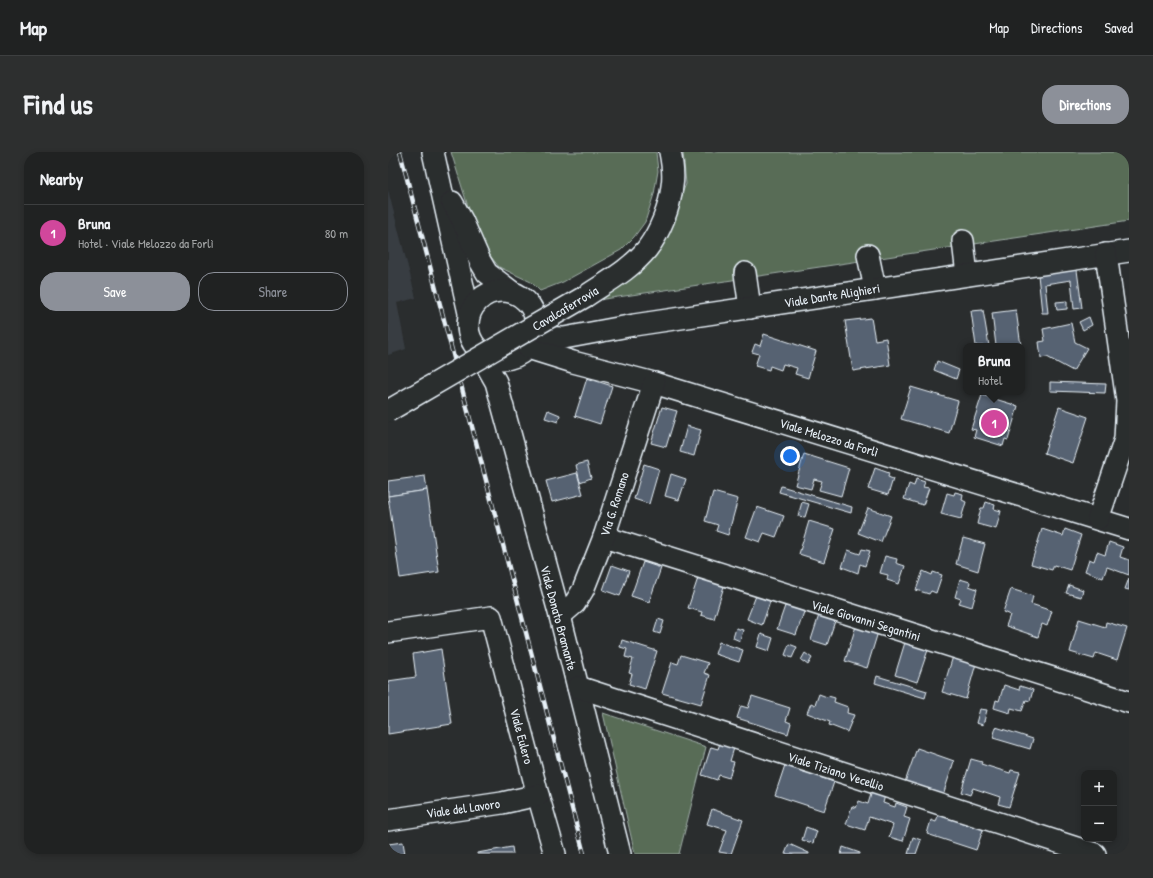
<!DOCTYPE html>
<meta charset="utf-8">
<style>
body{margin:0;font-family:"Patrick Hand",sans-serif;background:#2d2f2f;color:#f1f3f6}
.controls{position:absolute;right:12px;bottom:12px;display:grid;overflow:hidden;border-radius:8px;box-shadow:0 2px 6px #0003}
.controls button{width:36px;height:36px;display:grid;place-items:center;padding:0;border:0;border-bottom:1px solid #3d3f40;background:#202222;color:#f1f3f6;font:20px sans-serif}
.you{position:absolute;left:402px;top:304px;width:14px;height:14px;margin:-10px;border:3px solid #fff;border-radius:50%;background:#1a73e8;box-shadow:0 0 0 6px #1a73e833}
.badge{display:grid;place-items:center;width:26px;height:26px;border-radius:50%;background:#8c9099;color:#fff;font-size:13px;font-weight:700}
.pin{position:absolute;translate:-50% -50%;border:2px solid #fff;box-shadow:0 1px 4px #0006}
.popup{position:absolute;left:575px;top:191px;width:62px;height:52px;box-sizing:border-box;display:grid;place-content:center;border-radius:8px;background:#202222;filter:drop-shadow(0 1px 3px #0005);font-size:13px;white-space:nowrap;color:#a2a4a5}
.popup b{font-size:15px;color:#f1f3f6}
.popup::after{content:'';position:absolute;left:50%;top:100%;margin-left:-8px;border:8px solid transparent;border-top-color:#202222}
.list{margin:0;padding:0;list-style:none}
h2{display:flex;justify-content:space-between;align-items:center;height:52px;margin:0;padding:0 16px;font-size:17px}
h2 small{font-size:13px;font-weight:400;color:#a2a4a5}
.list li{display:grid;grid-template-columns:26px 1fr auto;gap:12px;align-items:center;box-sizing:border-box;height:56px;padding:0 16px;border-top:1px solid #3d3f40}
.list b{display:block;font-size:15px;white-space:nowrap}
.list p{margin:0;font-size:13px;white-space:nowrap;color:#a2a4a5}
.list em{font-size:13px;font-style:normal;color:#a2a4a5}
.actions{display:flex;gap:8px;padding:12px 16px}
.actions a{flex:1;padding:9px 0;border:1px solid #8c9099;border-radius:16px;text-align:center;font-size:14px;color:#8c9099}
.actions .main{background:#8c9099;color:#fff}
.map{position:relative;flex:none;width:741px;height:702px;overflow:hidden;border-radius:16px}
header{display:flex;align-items:center;gap:24px;box-sizing:border-box;height:56px;padding:0 20px;background:#202222;border-bottom:1px solid #3d3f40}
header strong{font-size:19px}
nav{display:flex;gap:22px;margin-inline-start:auto;font-size:14px}
.intro{display:flex;align-items:center;justify-content:space-between;box-sizing:border-box;height:96px;padding:0 24px}
h1{margin:0;font-size:28px}
.button{padding:10px 18px;border-radius:16px;background:#8c9099;color:#fff;font-size:14px;font-weight:700}
main{display:flex;gap:24px;padding:0 24px}
aside{flex:1;background:#202222;border-radius:16px;box-shadow:0 2px 6px #0003}
.map>svg:first-child{display:block}
.built{fill:#383d42}
.green{fill:#586c57;stroke:#a0aea8}
.building{fill:#576272;stroke:#e8f1f8}
.lines{fill:none;stroke-linecap:round;stroke-linejoin:round}
.minor-casing{stroke:#e8f1f8;stroke-width:24}
.minor{stroke:#2a2d2e;stroke-width:21}
.rail-casing{stroke:#e8f1f8;stroke-width:4.5}
.rail{stroke:#2a2d2e;stroke-width:3;stroke-dasharray:9;stroke-linecap:butt}
.minor-bridge-casing{stroke:#e8f1f8;stroke-width:24;stroke-linecap:butt}
.minor-bridge{stroke:#2a2d2e;stroke-width:21}
.labels{text-anchor:middle;dominant-baseline:central;stroke-width:3;stroke-linejoin:round;paint-order:stroke}
.street-label{font-size:13px;fill:#e8f1f8;stroke:#2a2d2e}
</style>
<header>
<strong>Map</strong>
<nav><a>Map</a><a>Directions</a><a>Saved</a></nav>
</header>
<div class="intro"><h1>Find us</h1><a class="button">Directions</a></div>
<main>
<aside>
<h2>Nearby<small></small></h2>
<ul class="list">
<li><span class="badge" style="background:#d1479c">1</span><div><b>Bruna</b><p>Hotel · Viale Melozzo da Forlì</p></div><em>80 m</em></li>
</ul>
<div class="actions"><a class="main">Save</a><a>Share</a></div>
</aside>
<div class="map">
<svg width="741" height="702" viewBox="0 0 741 702">
<rect width="100%" height="100%" fill="#2a2d2e"/>
<filter id="ink" filterUnits="userSpaceOnUse"><feTurbulence type="fractalNoise" baseFrequency=".025" numOctaves="2"/><feDisplacementMap in="SourceGraphic" scale="8" xChannelSelector="R" yChannelSelector="G"/><feConvolveMatrix kernelMatrix="1 2 1 2 8 2 1 2 1" color-interpolation-filters="sRGB"/></filter>
<g filter="url(#ink)">
<polygon class="built" points="0,38 28,146 9,151 18,197 0,203"/>
<g class="green">
<polygon points="63,0 268,0 270,19 266,42 257,70 246,85 233,98 175,130 152,139 143,130 111,115 96,96 86,74"/>
<polygon points="295,0 741,0 741,69 203,149 275,87 298,32"/>
<polygon points="215,561 318,595 291,702 247,702"/>
</g>
<g class="building">
<polygon points="689,118 694,156 686,157 683,128 657,132 660,161 654,161 650,123"/>
<polygon points="679,149 679,157 669,158 668,150"/>
<polygon points="595,158 601,194 588,194 583,159"/>
<polygon points="628,158 633,194 608,194 604,161"/>
<polygon points="701,165 704,173 695,178 691,170"/>
<polygon points="483,166 487,188 498,186 502,213 465,219 457,169"/>
<polygon points="683,171 687,190 699,196 685,219 659,205 653,206 651,190 657,189 655,177"/>
<polygon points="376,182 428,199 420,226 407,222 409,216 395,212 393,218 382,214 381,218 367,214 371,202 364,200 367,192 372,194"/>
<polygon points="549,209 571,218 568,227 546,218"/>
<polygon points="199,226 224,234 212,272 187,264"/>
<polygon points="662,230 718,232 717,241 662,239"/>
<polygon points="523,235 570,249 561,281 513,267"/>
<polygon points="594,243 630,254 620,288 617,287 615,294 586,285 588,278 583,277"/>
<polygon points="274,255 289,259 278,295 263,291"/>
<polygon points="671,255 700,265 685,311 656,301"/>
<polygon points="160,258 172,263 170,270 157,266"/>
<polygon points="299,274 313,278 306,304 292,300"/>
<polygon points="416,302 461,316 453,344 431,338 434,329 426,327 423,337 407,333"/>
<polygon points="199,310 203,326 192,330 188,313"/>
<polygon points="256,312 271,317 261,352 246,347"/>
<polygon points="487,316 501,321 500,325 505,327 500,343 480,337"/>
<polygon points="189,321 195,342 164,350 158,329"/>
<polygon points="283,322 298,327 291,348 277,344"/>
<polygon points="37,324 39,338 0,344 0,329"/>
<polygon points="528,327 537,330 535,335 541,336 535,353 516,347 521,332 526,334"/>
<polygon points="393,334 464,355 463,361 391,340"/>
<polygon points="39,338 51,420 12,426 0,344"/>
<polygon points="325,340 350,347 340,383 328,379 330,373 317,369"/>
<polygon points="567,340 575,342 574,348 578,350 573,367 553,362 559,341 566,343"/>
<polygon points="414,350 421,352 417,365 410,364"/>
<polygon points="598,350 607,353 606,357 613,359 608,377 589,372 593,356 596,356"/>
<polygon points="369,355 396,364 388,385 376,381 372,390 358,385"/>
<polygon points="480,356 503,364 493,390 470,381"/>
<polygon points="421,369 447,377 436,410 411,402"/>
<polygon points="654,377 675,384 677,377 693,383 682,418 666,413 664,418 643,412"/>
<polygon points="575,386 597,392 590,419 568,412"/>
<polygon points="721,390 735,395 732,405 741,408 741,423 719,415 715,426 697,419 701,407 706,409 709,400 717,403"/>
<polygon points="474,397 482,399 477,414 472,412 470,421 454,415 460,398 472,402"/>
<polygon points="497,404 509,407 508,411 517,414 511,432 499,428 500,423 492,421"/>
<polygon points="255,410 273,416 261,450 243,444"/>
<polygon points="224,413 241,419 232,444 215,438"/>
<polygon points="535,419 544,423 545,420 554,423 548,441 543,439 541,442 528,438"/>
<polygon points="311,423 337,431 326,467 313,463 314,460 300,456"/>
<polygon points="741,426 741,438 737,437"/>
<polygon points="572,427 582,430 581,434 589,437 584,455 571,451 573,447 567,445"/>
<polygon points="681,433 695,438 693,445 678,441"/>
<polygon points="623,437 645,444 643,452 664,459 659,474 654,472 650,485 618,474 622,463 615,460"/>
<polygon points="369,441 383,447 374,473 359,467"/>
<polygon points="398,451 417,457 408,483 389,477"/>
<polygon points="432,460 448,466 439,493 423,488"/>
<polygon points="270,467 276,469 272,482 266,480"/>
<polygon points="691,467 717,475 718,470 739,476 729,508 708,501 706,507 682,500"/>
<polygon points="468,474 490,480 479,516 457,509"/>
<polygon points="348,476 355,478 352,489 345,486"/>
<polygon points="373,482 385,486 381,499 369,495"/>
<polygon points="518,487 541,495 529,530 507,523"/>
<polygon points="234,488 269,499 257,537 241,532 244,522 241,521 245,507 237,505 239,497 232,495"/>
<polygon points="331,490 355,498 351,510 327,502"/>
<polygon points="401,492 409,495 404,506 397,503"/>
<polygon points="53,497 64,572 0,582 0,529 28,525 25,502"/>
<polygon points="417,501 424,506 420,513 413,508"/>
<polygon points="566,501 589,508 578,547 554,540"/>
<polygon points="293,503 320,511 316,521 322,523 313,552 274,541 284,510 290,512"/>
<polygon points="489,524 539,539 537,546 487,531"/>
<polygon points="616,533 631,538 632,534 645,538 642,549 638,548 634,559 623,556 622,561 606,556 608,548 611,549"/>
<polygon points="431,542 439,545 440,544 447,546 446,550 460,555 459,561 466,563 459,580 441,573 442,570 419,561 423,551 427,553"/>
<polygon points="364,544 402,556 398,569 403,571 400,582 349,566 353,554 360,556"/>
<polygon points="592,557 599,558 595,573 588,571"/>
<polygon points="608,575 645,587 642,597 605,586"/>
<polygon points="332,591 346,596 342,609 346,610 341,626 331,623 329,628 314,623 323,595 330,597"/>
<polygon points="529,596 566,609 555,643 517,630"/>
<polygon points="583,607 594,610 593,612 622,621 623,618 632,620 621,655 610,652 612,645 585,636 582,643 573,640"/>
<polygon points="397,613 446,630 436,659 387,643"/>
<polygon points="484,639 497,643 495,651 507,655 508,651 519,655 516,665 522,667 515,689 501,685 505,673 481,665 477,678 458,672 464,654 468,656 471,649 480,652"/>
<polygon points="324,657 355,668 343,702 331,700 339,678 319,672"/>
<polygon points="551,660 596,675 588,698 539,682 543,668 548,670"/>
<polygon points="418,675 429,679 425,691 414,688"/>
<polygon points="525,685 533,688 528,702 520,702"/>
<polygon points="15,690 17,702 0,702 0,692"/>
<polygon points="401,692 421,701 421,702 397,702"/>
<polygon points="124,695 125,702 89,702 89,701"/>
<polygon points="455,695 472,701 472,702 453,702"/>
</g>
<g class="lines">
<defs>
<g id="minor">
<polyline points="45,0 81,161"/>
<polyline points="64,50 74,68 92,109 99,121 124,140"/>
<polyline points="575,89 579,123"/>
<polyline points="480,103 487,137"/>
<polyline points="357,121 362,156"/>
<circle cx="114" cy="173" r="34"/>
<path d="M198 144C219 130 243 117 259 97 272 80 282 55 284 34 286 23 284 10 282 0"/>
<polyline points="146,185 176,186 246,173 741,99"/>
<polyline points="140,196 185,210 266,231 741,377"/>
<polyline points="91,200 108,230 172,464 232,702"/>
<polyline points="710,367 737,287 739,249 718,102"/>
<polyline points="216,385 741,550"/>
<polyline points="172,464 187,451 195,438 216,385 266,231"/>
<polyline points="0,480 103,465 150,643 167,702"/>
<polyline points="190,535 707,702"/>
<polyline points="0,668 114,651 150,643"/>
</g>
</defs>
<use href="#minor" class="minor-casing"/>
<use href="#minor" class="minor"/>
<defs>
<polyline id="rail" points="12,0 196,702"/>
</defs>
<use href="#rail" class="rail-casing"/>
<use href="#rail" class="rail"/>
<defs>
<polyline id="minor-bridge" points="0,259 198,144"/>
</defs>
<use href="#minor-bridge" class="minor-bridge-casing"/>
<use href="#minor-bridge" class="minor-bridge"/>
</g>
</g>
<g class="labels">
<g class="street-label">
<text transform="translate(444 143) rotate(-9)">Viale Dante Alighieri</text>
<text transform="translate(177 156) rotate(-31)">Cavalcaferrovia</text>
<text transform="translate(441 285) rotate(17)">Viale Melozzo da Forlì</text>
<text transform="translate(226 352) rotate(-72)">Via G. Romano</text>
<text transform="translate(171 466) rotate(75)">Viale Donato Bramante</text>
<text transform="translate(478 468) rotate(17)">Viale Giovanni Segantini</text>
<text transform="translate(134 584) rotate(75)">Viale Eulero</text>
<text transform="translate(448 619) rotate(18)">Viale Tiziano Vecellio</text>
<text transform="translate(75 656) rotate(-8)">Viale del Lavoro</text>
</g>
</g>
</svg>
<div class="controls">
<button>+</button>
<button>−</button>
</div>
<div class="you"></div>
<div class="pin badge" style="left:606px;top:271px;background:#d1479c">1</div>
<div class="popup"><b>Bruna</b>Hotel</div>
</div>
</main>
